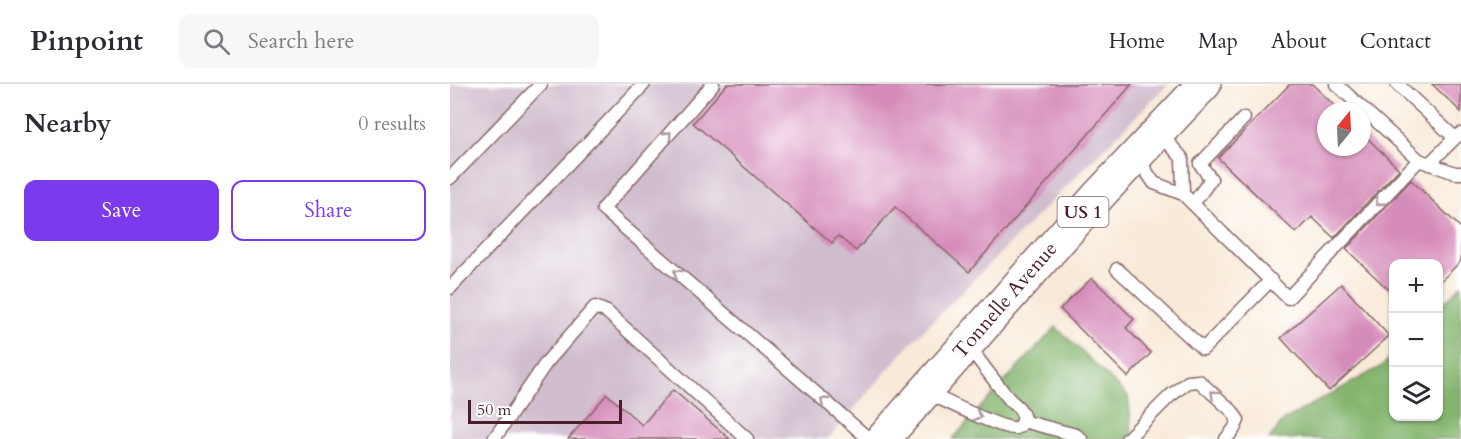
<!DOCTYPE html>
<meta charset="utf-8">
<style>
body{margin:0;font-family:Cardo,serif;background:#f7f7f7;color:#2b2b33}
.controls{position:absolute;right:18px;bottom:18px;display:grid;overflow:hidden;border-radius:12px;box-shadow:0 2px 4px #0004}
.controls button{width:54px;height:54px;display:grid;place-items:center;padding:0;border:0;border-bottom:2px solid #e1e1e2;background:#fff;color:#2b2b33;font:30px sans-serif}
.compass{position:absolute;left:867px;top:18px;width:54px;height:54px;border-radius:50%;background:#fff;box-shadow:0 2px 4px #0004;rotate:18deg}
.scale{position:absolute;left:18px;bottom:15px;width:154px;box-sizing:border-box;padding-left:6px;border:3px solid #4a1f2b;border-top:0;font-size:16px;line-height:21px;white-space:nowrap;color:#4a1f2b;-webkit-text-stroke:4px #fff;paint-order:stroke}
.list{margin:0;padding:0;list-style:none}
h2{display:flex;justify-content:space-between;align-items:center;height:78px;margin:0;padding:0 24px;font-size:26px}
h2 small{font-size:20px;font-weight:400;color:#7c7c81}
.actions{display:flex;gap:12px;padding:18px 24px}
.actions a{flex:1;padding:14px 0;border:2px solid #7c3aed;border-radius:12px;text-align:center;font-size:21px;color:#7c3aed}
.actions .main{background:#7c3aed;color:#fff}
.icon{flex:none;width:33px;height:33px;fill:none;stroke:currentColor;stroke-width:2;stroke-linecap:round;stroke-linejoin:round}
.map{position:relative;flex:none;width:1011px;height:355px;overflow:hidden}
header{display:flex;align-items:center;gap:36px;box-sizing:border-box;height:84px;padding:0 30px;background:#fff;border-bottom:2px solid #e1e1e2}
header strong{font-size:28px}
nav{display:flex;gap:33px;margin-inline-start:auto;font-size:21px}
.search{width:420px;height:54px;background:#f7f7f7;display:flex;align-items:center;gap:15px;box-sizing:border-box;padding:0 21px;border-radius:12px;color:#7c7c81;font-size:22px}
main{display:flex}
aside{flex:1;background:#fff}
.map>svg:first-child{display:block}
.industrial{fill:#d0bdcd}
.forest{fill:#84b56e;stroke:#676a4c;stroke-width:1.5}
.building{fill:#d68cba}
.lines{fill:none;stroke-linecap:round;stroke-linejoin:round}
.service-casing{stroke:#876668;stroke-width:15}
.primary-casing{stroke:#876668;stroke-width:36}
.service{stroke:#fff;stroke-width:12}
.primary{stroke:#fff;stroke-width:33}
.oneway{stroke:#ae9aa0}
.labels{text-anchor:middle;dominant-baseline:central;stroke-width:4.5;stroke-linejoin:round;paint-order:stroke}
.shield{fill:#fff;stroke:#80626b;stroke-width:1.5}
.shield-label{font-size:18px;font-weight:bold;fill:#4a1f2b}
.street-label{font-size:20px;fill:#4a1f2b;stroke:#fff}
</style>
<header>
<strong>Pinpoint</strong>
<div class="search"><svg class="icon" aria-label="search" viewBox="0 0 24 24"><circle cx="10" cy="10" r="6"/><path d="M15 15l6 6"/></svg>Search here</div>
<nav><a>Home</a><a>Map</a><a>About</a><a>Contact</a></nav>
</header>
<main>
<aside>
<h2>Nearby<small>0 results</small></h2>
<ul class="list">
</ul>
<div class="actions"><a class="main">Save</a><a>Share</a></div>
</aside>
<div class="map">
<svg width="1011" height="355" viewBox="0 0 1011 355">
<rect width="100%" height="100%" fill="#fff"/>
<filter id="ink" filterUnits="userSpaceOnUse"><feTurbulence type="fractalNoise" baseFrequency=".0167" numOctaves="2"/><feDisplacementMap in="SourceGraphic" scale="12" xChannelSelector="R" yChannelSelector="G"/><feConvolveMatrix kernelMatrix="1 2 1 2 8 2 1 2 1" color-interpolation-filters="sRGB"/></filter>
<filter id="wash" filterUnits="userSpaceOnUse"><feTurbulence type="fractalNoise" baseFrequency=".008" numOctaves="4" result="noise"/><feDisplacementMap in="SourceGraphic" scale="24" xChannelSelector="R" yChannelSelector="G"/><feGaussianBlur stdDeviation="1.35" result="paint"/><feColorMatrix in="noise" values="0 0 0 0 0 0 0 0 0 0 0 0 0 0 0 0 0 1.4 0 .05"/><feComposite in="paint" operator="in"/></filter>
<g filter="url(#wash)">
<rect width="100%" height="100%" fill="#f8ead8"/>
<polygon class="industrial" points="0,0 718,0 461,259 378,355 0,355"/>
<g class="forest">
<polygon points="1011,201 1011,355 819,355 834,336 932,282 943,271 944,332 988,332 989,224"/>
<polygon points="606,243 678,312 683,355 503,355 531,323"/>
</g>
<g id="blocks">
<g class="building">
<polygon points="277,0 682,0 519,188 445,123 406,167 388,152 382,159 243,39"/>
<polygon points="840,0 862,0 890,27 876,27 876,63 912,63 912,49 949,85 884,154 862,133 846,149 768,74"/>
<polygon points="982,0 1011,0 1011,28"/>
<polygon points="961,96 1011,144 1011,177 988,200 988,180 944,180 944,211 896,165"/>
<polygon points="642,194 684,235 676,244 701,269 678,293 610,225"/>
<polygon points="891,200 939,252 879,307 831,254"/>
<polygon points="223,306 280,355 118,355 157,310 192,341"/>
</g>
</g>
</g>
<g filter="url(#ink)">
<use href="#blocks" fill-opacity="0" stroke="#876668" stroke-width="1.5"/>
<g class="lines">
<defs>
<g id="service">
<polyline points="263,0 153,125 419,355"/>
<polyline points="886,0 969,76 1005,89 1011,89"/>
<polyline points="947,0 1005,54"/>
<polyline points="709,48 732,74 733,110"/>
<polyline points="686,72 704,99 733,110 838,214 969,76"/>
<polyline points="979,80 1005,54 1010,50"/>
<polyline points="0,94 91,0"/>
<polyline points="743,120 761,95 750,80 794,34"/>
<polyline points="667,185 753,265 821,196"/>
<polyline points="0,204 194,0"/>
<path d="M476 308C491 315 553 346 566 344 573 342 575 334 572 329 570 323 564 320 560 316 545 298 531 279 517 260"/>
<polyline points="573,337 626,351 631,355"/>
<polyline points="44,355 96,279 145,223 157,228 297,355"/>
<polyline points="677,355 720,312 738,298 749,297 782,327 788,336 784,345 776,355"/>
</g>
<polyline id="primary" points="433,355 650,110 754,0"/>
</defs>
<use href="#service" class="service-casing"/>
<use href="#primary" class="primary-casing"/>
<use href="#service" class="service"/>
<use href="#primary" class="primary"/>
</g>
<defs><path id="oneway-chevron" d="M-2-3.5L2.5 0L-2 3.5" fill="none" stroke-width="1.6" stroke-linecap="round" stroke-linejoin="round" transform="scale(1.5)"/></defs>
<g class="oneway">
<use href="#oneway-chevron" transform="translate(218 51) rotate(-49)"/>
<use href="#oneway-chevron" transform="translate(929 118) rotate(134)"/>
<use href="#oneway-chevron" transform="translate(227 189) rotate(-139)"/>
<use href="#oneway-chevron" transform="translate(764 310) rotate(-138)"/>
<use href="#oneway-chevron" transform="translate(374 317) rotate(-139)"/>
<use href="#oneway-chevron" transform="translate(528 332) rotate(20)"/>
</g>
</g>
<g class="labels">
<rect class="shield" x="607.5" y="113" width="51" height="30" rx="4.5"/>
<g class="shield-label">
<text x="633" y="128">US 1</text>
</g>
<g class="street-label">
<text transform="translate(555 216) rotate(-49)">Tonnelle Avenue</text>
</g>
</g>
</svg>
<div class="controls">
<button>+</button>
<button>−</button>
<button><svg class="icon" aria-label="layers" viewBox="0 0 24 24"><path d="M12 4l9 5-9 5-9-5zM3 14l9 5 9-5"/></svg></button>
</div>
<svg class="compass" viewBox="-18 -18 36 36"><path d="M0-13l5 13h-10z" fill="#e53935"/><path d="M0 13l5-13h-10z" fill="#7c7c81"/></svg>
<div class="scale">50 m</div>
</div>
</main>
